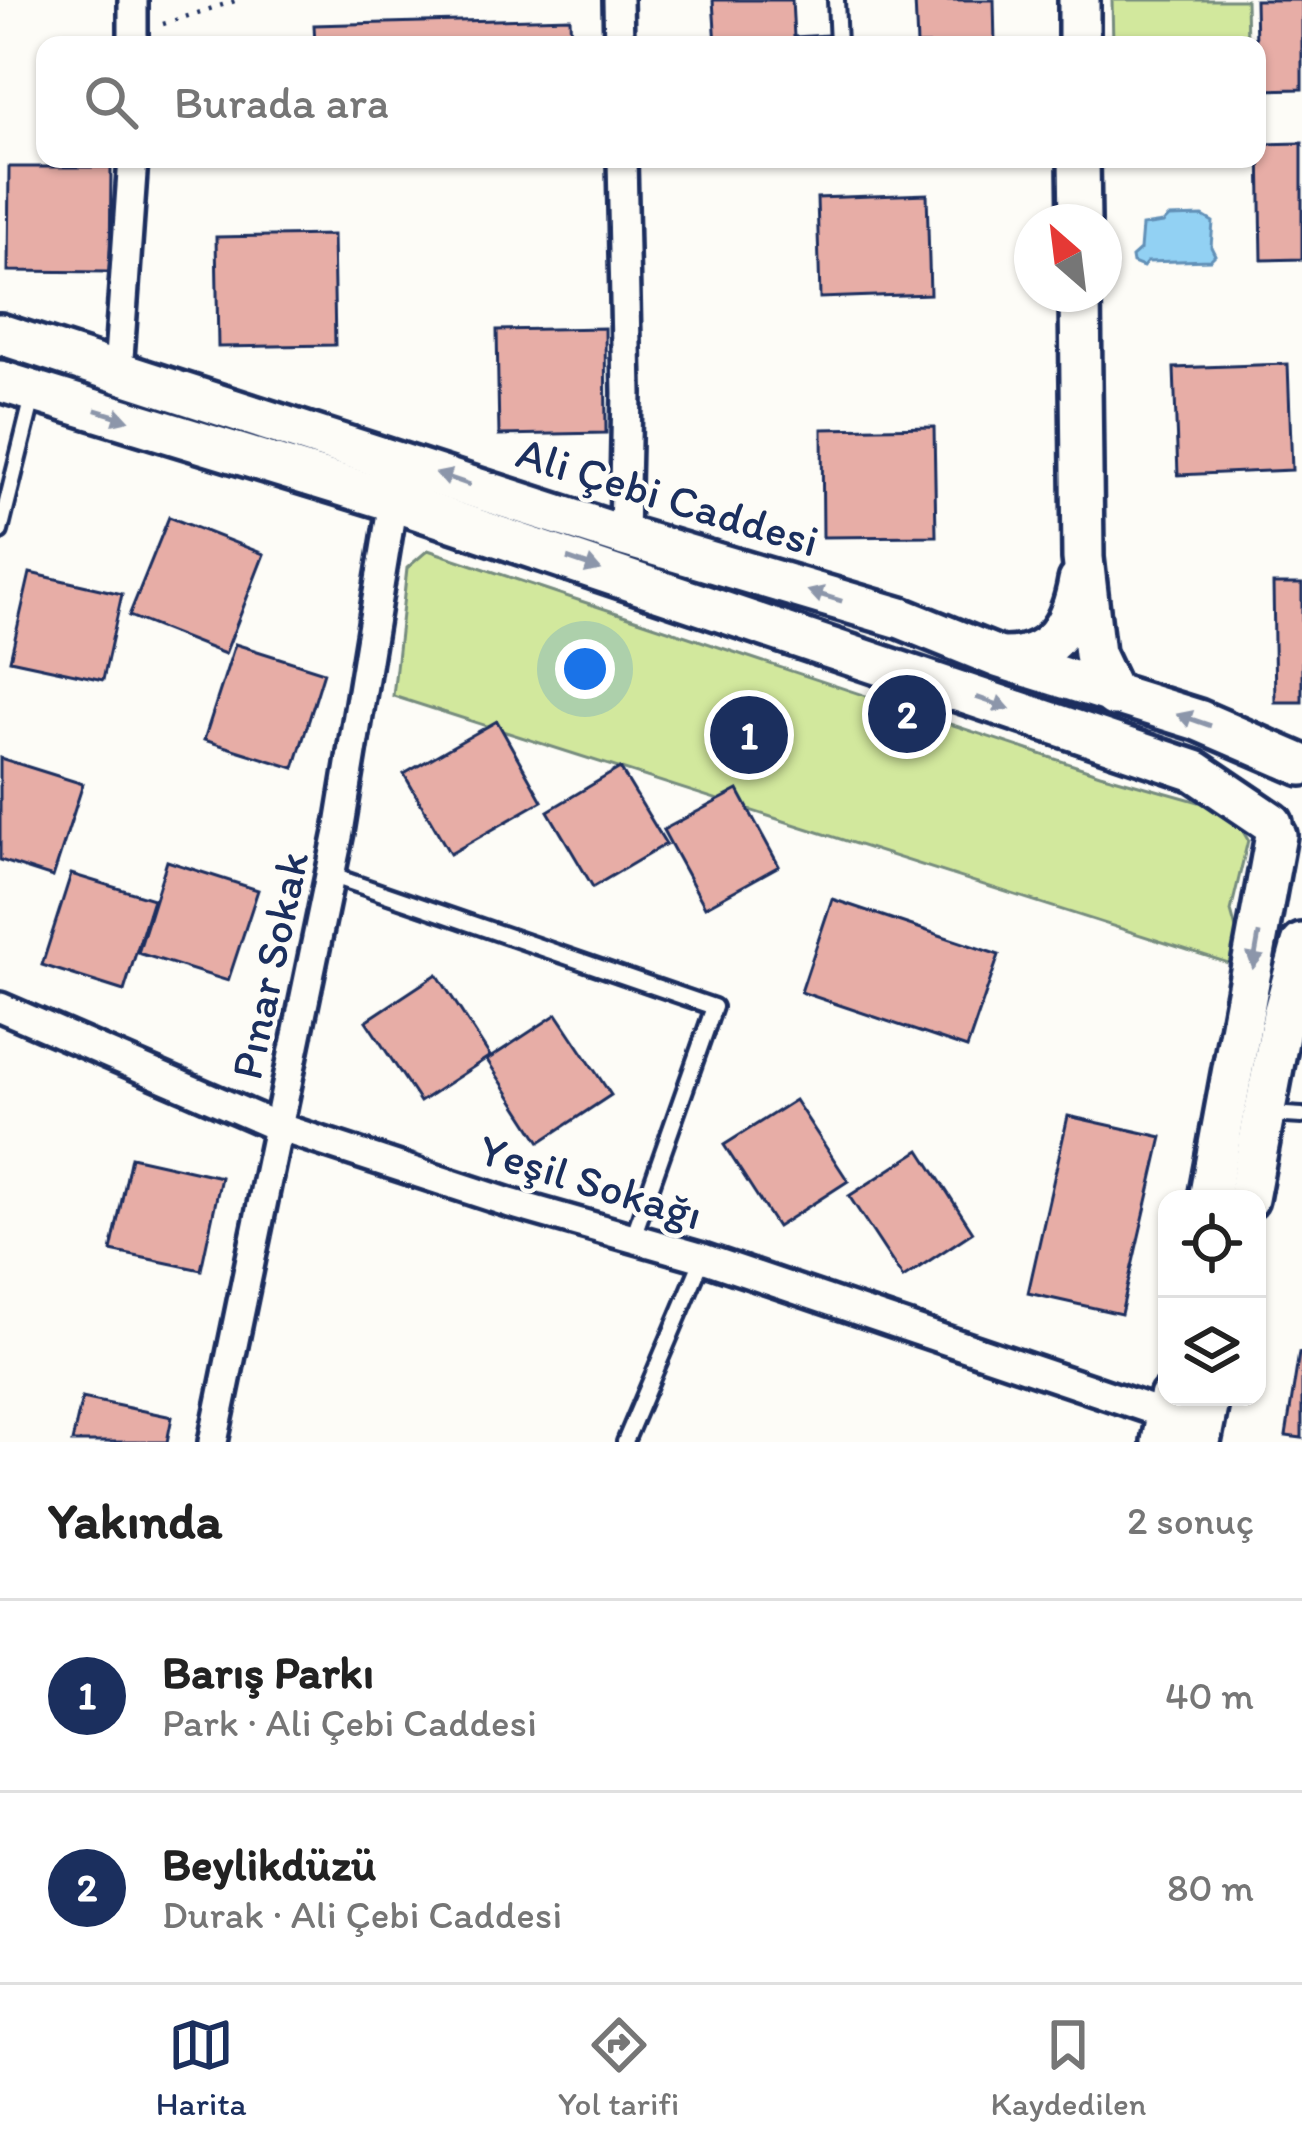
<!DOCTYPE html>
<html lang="tr">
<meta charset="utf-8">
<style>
body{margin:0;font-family:Itim,sans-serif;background:#f6f6f6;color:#222}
.controls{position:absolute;right:36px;bottom:36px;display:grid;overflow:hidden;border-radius:24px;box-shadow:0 3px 9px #0004}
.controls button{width:108px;height:108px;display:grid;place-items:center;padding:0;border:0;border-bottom:3px solid #e0e0e0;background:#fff;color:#222;font:60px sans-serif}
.compass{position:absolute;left:1014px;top:204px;width:108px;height:108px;border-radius:50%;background:#fff;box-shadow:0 3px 9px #0004;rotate:332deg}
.you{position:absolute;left:585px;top:669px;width:42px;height:42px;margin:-30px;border:9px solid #fff;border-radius:50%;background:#1a73e8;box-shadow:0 0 0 18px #1a73e833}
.badge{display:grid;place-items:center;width:78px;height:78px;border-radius:50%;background:#1b2f5e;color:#fff;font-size:39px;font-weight:700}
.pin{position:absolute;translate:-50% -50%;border:6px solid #fff;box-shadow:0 3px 12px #0006}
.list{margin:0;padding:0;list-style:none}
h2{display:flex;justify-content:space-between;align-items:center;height:156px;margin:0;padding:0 48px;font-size:51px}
h2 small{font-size:39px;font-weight:400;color:#767676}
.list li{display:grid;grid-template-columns:78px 1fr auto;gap:36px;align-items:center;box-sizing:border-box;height:192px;padding:0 48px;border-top:3px solid #e0e0e0}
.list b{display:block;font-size:45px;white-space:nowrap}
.list p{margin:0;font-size:39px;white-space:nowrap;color:#767676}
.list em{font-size:39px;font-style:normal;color:#767676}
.icon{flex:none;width:66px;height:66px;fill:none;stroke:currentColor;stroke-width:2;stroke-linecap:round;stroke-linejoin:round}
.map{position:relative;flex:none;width:1302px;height:1442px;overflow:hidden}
.search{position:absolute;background:#fff;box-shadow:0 3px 9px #0004;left:36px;right:36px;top:36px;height:132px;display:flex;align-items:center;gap:30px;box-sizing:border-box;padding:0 42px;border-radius:24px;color:#767676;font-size:45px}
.sheet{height:540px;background:#fff}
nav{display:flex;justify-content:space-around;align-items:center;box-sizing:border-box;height:168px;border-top:3px solid #e0e0e0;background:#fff;font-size:33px;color:#767676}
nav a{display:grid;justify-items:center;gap:6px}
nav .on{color:#1b2f5e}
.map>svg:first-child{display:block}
.green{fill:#d2e89d;stroke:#768c7e;stroke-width:3}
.water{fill:#92d1f3;stroke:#6290b7;stroke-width:3}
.building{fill:#e7ada6;stroke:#1b2f5e;stroke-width:3}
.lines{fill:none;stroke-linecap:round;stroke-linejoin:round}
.lane-casing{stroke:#1b2f5e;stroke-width:22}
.street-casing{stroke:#1b2f5e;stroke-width:36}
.secondary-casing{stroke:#1b2f5e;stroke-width:48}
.path{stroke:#1b2f5e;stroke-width:4.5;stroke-dasharray:3 9;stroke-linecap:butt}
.lane{stroke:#fdfcf7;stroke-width:14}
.street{stroke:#fdfcf7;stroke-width:27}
.secondary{stroke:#fdfcf7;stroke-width:39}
.oneway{fill:#8c96aa}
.labels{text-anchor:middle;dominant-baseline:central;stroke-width:9;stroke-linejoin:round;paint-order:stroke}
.street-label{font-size:45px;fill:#1b2f5e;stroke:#fdfcf7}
</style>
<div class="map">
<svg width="1302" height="1442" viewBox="0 0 1302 1442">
<rect width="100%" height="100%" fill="#fdfcf7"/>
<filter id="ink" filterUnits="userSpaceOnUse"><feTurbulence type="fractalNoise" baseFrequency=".00833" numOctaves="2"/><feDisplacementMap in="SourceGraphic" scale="24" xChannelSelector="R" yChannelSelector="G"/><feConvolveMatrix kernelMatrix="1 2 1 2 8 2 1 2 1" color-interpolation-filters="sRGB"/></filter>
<g filter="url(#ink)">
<g class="green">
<polygon points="1112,0 1246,0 1247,45 1113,45"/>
<polygon points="428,550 1100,774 1231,811 1248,840 1231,911 1247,969 393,696 407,568"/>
</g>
<polygon class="water" points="1203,216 1213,222 1211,247 1215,255 1210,260 1147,262 1143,267 1133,263 1132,257 1140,250 1142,226 1163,223 1169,217"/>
<g class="building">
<polygon points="713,0 792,0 794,37 826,35 826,45 716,45"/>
<polygon points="915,0 994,0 995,45 917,45"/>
<polygon points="1255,0 1302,0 1302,89 1257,90"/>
<polygon points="570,18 571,45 315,45 314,25"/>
<polygon points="1302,143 1302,259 1262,260 1260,144"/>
<polygon points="9,167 111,167 110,272 8,271"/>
<polygon points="927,194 930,294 820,298 817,198"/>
<polygon points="333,235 335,345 218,347 216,237"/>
<polygon points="605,328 606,433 499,435 497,330"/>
<polygon points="1288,364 1292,470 1178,475 1174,368"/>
<polygon points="934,427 936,536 823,537 822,429"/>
<polygon points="169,517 264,554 225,654 129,616"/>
<polygon points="30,573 122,594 103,680 10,660"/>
<polygon points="1273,584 1302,584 1302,702 1275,702"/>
<polygon points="235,644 324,672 294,768 204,740"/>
<polygon points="497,721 542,801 450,854 404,774"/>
<polygon points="0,758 83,784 53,877 0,860"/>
<polygon points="620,768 666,844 593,887 548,811"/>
<polygon points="738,790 779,866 705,907 663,830"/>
<polygon points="167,861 258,890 228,981 138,953"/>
<polygon points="71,874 153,899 124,991 42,965"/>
<polygon points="832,899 999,955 967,1048 801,992"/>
<polygon points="437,974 490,1056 420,1102 366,1021"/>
<polygon points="557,1014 611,1095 540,1142 487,1060"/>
<polygon points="795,1100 848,1181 777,1227 724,1145"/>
<polygon points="1068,1116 1162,1137 1121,1314 1028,1293"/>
<polygon points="920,1150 973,1232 903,1278 849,1196"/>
<polygon points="131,1157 221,1177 201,1270 111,1251"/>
<polygon points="1299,1353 1302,1354 1302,1438 1286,1436"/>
<polygon points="82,1398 172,1417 167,1442 72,1442"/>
</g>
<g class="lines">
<defs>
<g id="lane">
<polyline points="836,0 838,45"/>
<polyline points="0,531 33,397"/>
<polyline points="330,875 714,1007 633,1237"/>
<polyline points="1269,1114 1302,1116"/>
<polyline points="625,1442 703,1258"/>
</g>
<g id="street">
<polyline points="133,0 133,45"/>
<polyline points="618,0 619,45"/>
<polyline points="622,159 627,393 624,536"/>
<polyline points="118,372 133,159"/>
<polyline points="0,1007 278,1127 510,1203 703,1258 1167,1415"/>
<polyline points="213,1442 339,832 393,501"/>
</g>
<g id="secondary">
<polyline points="1079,45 1079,0"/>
<polyline points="1079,159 1080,222"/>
<polyline points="1080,294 1083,558 1094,654 1114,696"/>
<polyline points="0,334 624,536 901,618 1000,658 1198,720 1302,765"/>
<polyline points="0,381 393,501 1195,771 1272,823"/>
<path d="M1004 658C1052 658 1071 626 1079 581"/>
<polyline points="1209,1199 1276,835"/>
<polyline points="1248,1199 1283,1014 1302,944"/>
<polyline points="1162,1442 1170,1397"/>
<polyline points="1200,1442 1209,1397"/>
</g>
</defs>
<use href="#lane" class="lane-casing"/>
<use href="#street" class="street-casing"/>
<use href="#secondary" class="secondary-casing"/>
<polyline class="path" points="163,24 238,0"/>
<use href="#lane" class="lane"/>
<use href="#street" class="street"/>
<use href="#secondary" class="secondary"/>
</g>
<defs><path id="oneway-solid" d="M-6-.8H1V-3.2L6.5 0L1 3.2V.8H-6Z" transform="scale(3)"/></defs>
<g class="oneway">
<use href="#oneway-solid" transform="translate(112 415) rotate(17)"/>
<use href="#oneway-solid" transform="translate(453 479) rotate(-161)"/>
<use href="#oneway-solid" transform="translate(584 564) rotate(19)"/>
<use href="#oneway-solid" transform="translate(825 596) rotate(-163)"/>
<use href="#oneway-solid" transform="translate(993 703) rotate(19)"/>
<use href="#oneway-solid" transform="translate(1194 720) rotate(-161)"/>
<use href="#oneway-solid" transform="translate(1256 951) rotate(100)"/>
</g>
</g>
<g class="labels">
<g class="street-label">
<text transform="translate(668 496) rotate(17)">Ali Çebi Caddesi</text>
<text transform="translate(269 965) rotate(-78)">Pınar Sokak</text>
<text transform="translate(591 1181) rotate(17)">Yeşil Sokağı</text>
</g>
</g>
</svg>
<div class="controls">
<button><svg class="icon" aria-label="locate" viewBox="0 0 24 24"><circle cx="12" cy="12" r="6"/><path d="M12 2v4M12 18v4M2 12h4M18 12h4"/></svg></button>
<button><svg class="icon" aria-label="layers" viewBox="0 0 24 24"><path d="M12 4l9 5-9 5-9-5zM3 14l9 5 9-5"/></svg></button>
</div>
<svg class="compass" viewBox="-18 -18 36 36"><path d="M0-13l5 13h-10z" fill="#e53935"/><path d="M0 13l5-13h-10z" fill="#767676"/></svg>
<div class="you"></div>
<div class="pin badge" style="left:749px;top:735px">1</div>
<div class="pin badge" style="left:907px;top:714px">2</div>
<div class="search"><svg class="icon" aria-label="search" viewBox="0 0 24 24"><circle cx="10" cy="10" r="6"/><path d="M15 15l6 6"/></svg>Burada ara</div>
</div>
<section class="sheet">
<h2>Yakında<small>2 sonuç</small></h2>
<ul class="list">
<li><span class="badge">1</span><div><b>Barış Parkı</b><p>Park · Ali Çebi Caddesi</p></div><em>40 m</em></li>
<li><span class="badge">2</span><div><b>Beylikdüzü</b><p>Durak · Ali Çebi Caddesi</p></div><em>80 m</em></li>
</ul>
</section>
<nav>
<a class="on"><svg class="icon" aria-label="map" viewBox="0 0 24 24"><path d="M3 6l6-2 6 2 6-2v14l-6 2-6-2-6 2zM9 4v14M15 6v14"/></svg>Harita</a>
<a><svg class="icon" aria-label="directions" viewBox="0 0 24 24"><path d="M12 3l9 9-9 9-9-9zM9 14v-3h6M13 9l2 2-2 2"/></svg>Yol tarifi</a>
<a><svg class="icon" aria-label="saved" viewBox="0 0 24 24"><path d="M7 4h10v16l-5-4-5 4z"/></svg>Kaydedilen</a>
</nav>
